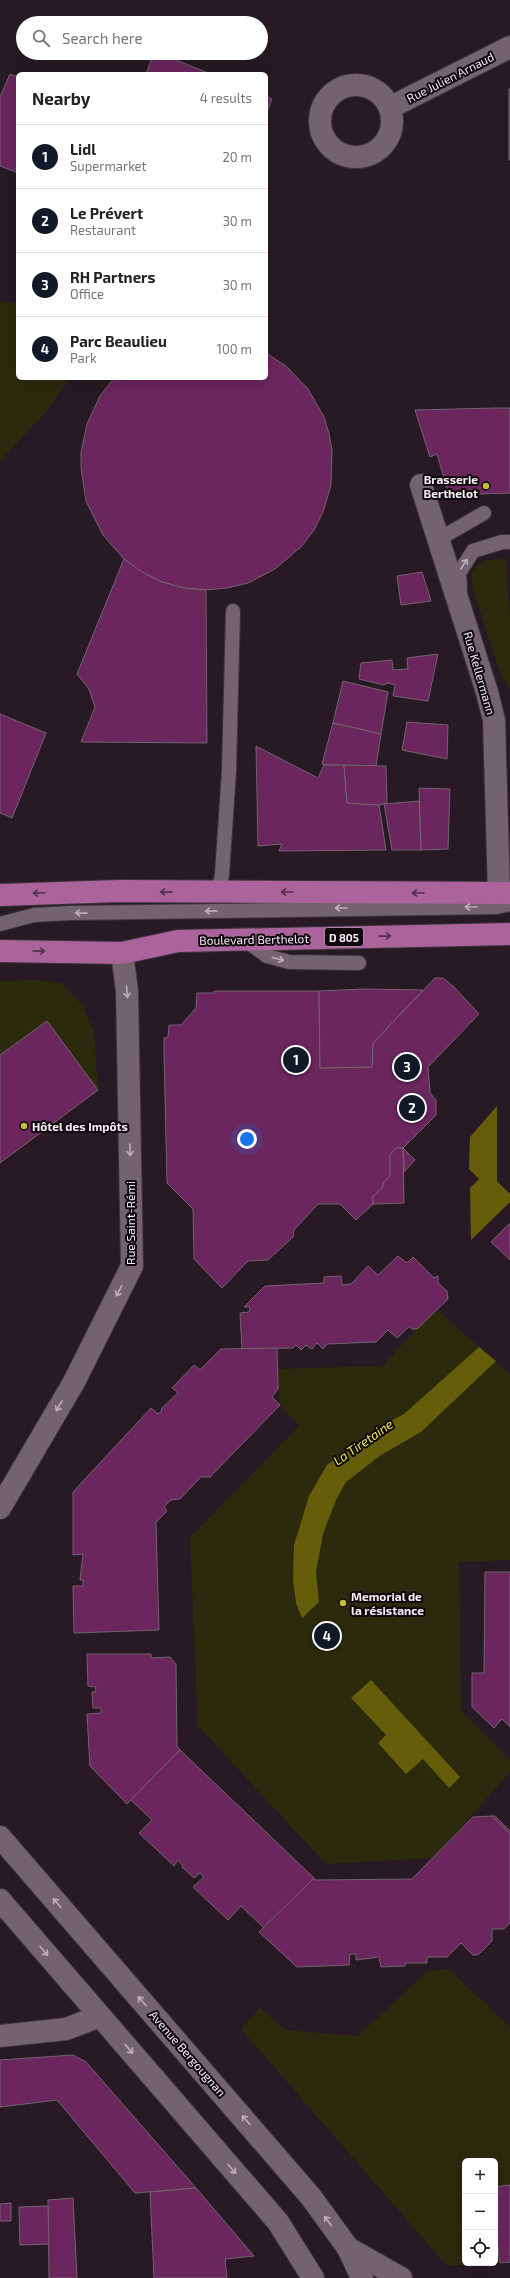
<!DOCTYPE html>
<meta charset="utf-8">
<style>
body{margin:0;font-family:"Exo 2",sans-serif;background:#f2f2f2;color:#222}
.controls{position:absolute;right:12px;bottom:12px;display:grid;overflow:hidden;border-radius:6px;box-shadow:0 4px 16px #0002}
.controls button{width:36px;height:36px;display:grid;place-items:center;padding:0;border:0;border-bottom:1px solid #e0e0e0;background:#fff;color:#222;font:20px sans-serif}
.you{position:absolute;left:247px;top:1139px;width:14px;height:14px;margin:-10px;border:3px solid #fff;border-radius:50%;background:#1a73e8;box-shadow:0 0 0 6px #1a73e833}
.badge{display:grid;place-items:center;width:26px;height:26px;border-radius:50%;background:#111827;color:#fff;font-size:13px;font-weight:700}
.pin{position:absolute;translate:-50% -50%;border:2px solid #fff;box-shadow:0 1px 4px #0006}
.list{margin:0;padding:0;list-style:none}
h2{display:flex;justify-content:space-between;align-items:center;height:52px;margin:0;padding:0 16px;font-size:17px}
h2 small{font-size:13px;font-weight:400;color:#767676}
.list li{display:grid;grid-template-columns:26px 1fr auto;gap:12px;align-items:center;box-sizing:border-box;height:64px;padding:0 16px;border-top:1px solid #e0e0e0}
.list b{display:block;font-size:15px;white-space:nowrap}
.list p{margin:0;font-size:13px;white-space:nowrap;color:#767676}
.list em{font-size:13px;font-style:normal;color:#767676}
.icon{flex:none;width:22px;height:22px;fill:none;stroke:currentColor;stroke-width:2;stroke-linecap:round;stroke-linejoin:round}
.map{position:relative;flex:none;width:510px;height:2278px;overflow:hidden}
.search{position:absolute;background:#fff;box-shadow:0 4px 16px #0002;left:16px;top:16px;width:252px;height:44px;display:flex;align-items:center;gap:10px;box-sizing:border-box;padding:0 14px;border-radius:22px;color:#767676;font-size:15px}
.panel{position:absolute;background:#fff;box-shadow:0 4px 16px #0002;left:16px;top:72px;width:252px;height:308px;border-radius:6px}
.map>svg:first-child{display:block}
.green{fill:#2c2a0c}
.water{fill:#645e0b}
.building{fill:#6a265d;stroke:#73636f}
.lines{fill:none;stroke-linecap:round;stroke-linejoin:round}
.lane-casing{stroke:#3e343b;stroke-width:16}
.street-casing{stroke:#3e343b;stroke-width:24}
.secondary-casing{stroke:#3e343b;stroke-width:24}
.primary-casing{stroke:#3e343b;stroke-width:24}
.lane{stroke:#73636f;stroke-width:14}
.street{stroke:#73636f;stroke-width:22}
.secondary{stroke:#73636f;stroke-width:22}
.primary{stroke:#aa649b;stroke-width:22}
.oneway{stroke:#bcafb9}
.oneway2{stroke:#54314c}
.poi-dot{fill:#c5bc3d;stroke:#0d070b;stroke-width:1.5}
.labels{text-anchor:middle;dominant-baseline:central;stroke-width:4;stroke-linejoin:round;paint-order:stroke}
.shield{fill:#0d070b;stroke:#b1a9af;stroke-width:1}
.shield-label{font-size:11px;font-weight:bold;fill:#f7eef5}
.street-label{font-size:12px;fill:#f7eef5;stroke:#0d070b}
.poi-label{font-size:12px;font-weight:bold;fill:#f7eef5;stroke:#0d070b;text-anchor:start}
.water-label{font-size:13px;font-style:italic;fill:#f1e867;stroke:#0d070b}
</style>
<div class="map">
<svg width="510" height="2278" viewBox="0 0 510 2278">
<rect width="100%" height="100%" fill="#271a24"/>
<g class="green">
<polygon points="0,301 18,304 18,378 70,378 46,412 0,461"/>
<path d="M506 559 510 619V689C496 667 495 656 487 632 481 611 472 594 471 572L484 560Z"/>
<polygon points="35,980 61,983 82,1005 94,1031 98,1090 47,1021 0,1055 0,981"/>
<polygon points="436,1309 510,1374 510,1560 459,1562 461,1711 510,1760 510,1772 434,1858 326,1864 198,1726 190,1537 299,1426 280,1405 276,1369 382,1366"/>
<polygon points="449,1969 510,2027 510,2188 495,2188 495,2161 465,2161 465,2263 495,2263 495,2223 500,2263 447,2266 241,2029 260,2008 285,2030 358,2036 427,1971"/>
</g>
<g class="water">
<polygon points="497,1106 497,1181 510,1194 510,1202 471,1240 470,1188 479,1179 469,1169 470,1137"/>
<polygon points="479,1347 496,1361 421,1432 381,1455 346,1482 336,1500 323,1534 316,1572 319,1602 302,1618 296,1603 293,1580 294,1545 309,1496 327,1465 378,1428 404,1414"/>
<polygon points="371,1680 460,1777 449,1788 423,1759 406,1774 378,1743 386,1735 351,1698"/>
</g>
<g class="building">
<polygon points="154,53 158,53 211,74 146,74"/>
<polygon points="10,74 18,77 18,173 0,166 0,97"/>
<rect x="509" y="89" width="1" height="71"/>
<polygon points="266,96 272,99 266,115"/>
<polygon points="266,353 286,366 308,389 324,417 329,434 332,450 331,485 323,512 314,530 302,546 275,569 248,583 227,588 206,590 184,588 162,582 142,572 124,559 103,535 86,501 81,468 81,452 87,424 100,396 114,378 266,378"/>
<polygon points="496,408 510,408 510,493 449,495 437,454 430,457 415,410"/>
<polygon points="124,559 142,572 162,582 184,588 206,590 207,743 81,742 95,707 89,689 77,674"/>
<polygon points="422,572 431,601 401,605 397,576"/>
<polygon points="438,654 428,701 393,696 395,685 388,683 383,685 359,679 361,663 392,660 393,670 408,669 407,658"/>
<polygon points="343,681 388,692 381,734 333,723"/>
<polygon points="0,714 46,733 12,818 0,813"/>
<polygon points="407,722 448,725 447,759 402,750"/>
<polygon points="333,723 381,734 376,766 325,765 322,764"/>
<polygon points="256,746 318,778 324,765 344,765 347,803 379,805 386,850 279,851 282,844 258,846"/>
<polygon points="344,765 386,766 387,803 379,805 347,803"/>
<polygon points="419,788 450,789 448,849 421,850"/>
<polygon points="419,801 421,850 392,850 384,804"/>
<polygon points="435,978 443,978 454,987 479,1014 428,1067 430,1093 436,1100 436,1115 403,1148 396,1148 390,1155 390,1176 383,1183 383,1187 373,1196 373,1204 356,1220 340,1204 318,1204 294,1230 293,1237 268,1260 248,1261 222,1288 194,1259 193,1209 167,1183 164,1053 164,1038 168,1037 169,1025 181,1025 196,1008 197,993 214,993 214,991 319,991 320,1068 372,1067 373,1043"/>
<polygon points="364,989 423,990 373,1043 372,1067 320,1068 319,991"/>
<polygon points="47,1021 98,1090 0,1163 0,1055"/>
<polygon points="396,1148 403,1148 404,1203 373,1204 373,1196 383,1187 383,1183 390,1176 390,1155"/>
<polygon points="403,1148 415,1160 404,1172 404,1164"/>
<polygon points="510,1223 510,1260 491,1242"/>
<polygon points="398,1256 407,1263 413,1257 434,1278 438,1276 438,1283 447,1291 448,1299 417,1329 412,1329 410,1326 397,1338 388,1330 376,1342 327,1344 323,1349 317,1343 312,1349 306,1345 301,1350 296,1345 293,1348 242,1349 240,1313 249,1312 250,1307 244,1307 265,1286 324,1283 324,1277 341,1276 342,1285 351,1284 368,1266 378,1275"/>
<polygon points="277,1348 278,1389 272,1397 280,1405 210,1477 201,1477 180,1499 171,1500 164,1507 167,1511 156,1522 159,1630 74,1633 73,1586 83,1586 83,1580 80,1580 83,1554 73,1555 73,1492 151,1408 158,1414 162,1410 161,1409 178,1393 172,1388 194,1365 200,1370 221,1349"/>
<polygon points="485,1572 510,1572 510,1727 502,1719 494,1728 472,1707 472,1673 484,1673"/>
<polygon points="87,1654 151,1654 151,1658 170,1657 176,1664 177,1746 180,1750 127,1804 90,1766 87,1714 101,1713 101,1708 93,1708 92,1692 95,1692 96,1687 88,1686"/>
<polygon points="180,1750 314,1878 264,1928 241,1906 228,1920 193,1887 204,1877 200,1873 194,1878 182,1867 183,1866 178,1860 174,1866 139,1833 152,1820 131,1800"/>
<polygon points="492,1816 495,1816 510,1831 510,1834"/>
<polygon points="492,1816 510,1834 510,1923 504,1929 492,1929 492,1941 478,1955 473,1955 461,1943 447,1957 427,1957 427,1963 405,1963 405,1966 381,1967 379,1957 356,1960 356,1954 350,1954 349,1965 297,1967 259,1932 314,1878 315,1880 412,1879 473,1817"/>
<polygon points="73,2055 86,2062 196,2188 135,2193 57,2100 0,2107 0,2060"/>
<polygon points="510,2185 510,2262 500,2263 495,2223 495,2187"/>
<polygon points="196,2188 254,2256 225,2259 227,2278 154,2278 150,2192"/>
<polygon points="73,2198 77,2278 49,2278 48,2200"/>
<polygon points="11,2203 11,2221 0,2221 0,2204"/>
<polygon points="48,2206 49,2244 20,2245 19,2207"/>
</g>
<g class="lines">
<defs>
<g id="lane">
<polyline points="439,539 484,513"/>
<polyline points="460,589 459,573 473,551 502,542 510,542"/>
<polyline points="219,891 222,874 229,771 233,611"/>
<polyline points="0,924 34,915 70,913 497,907 510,904"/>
<polyline points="245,940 267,956 289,962 359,963"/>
</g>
<g id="street">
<circle cx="356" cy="121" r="36"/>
<polyline points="391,107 510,47"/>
<polyline points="421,485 487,692 494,720 499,893"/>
<polyline points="0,1508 74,1382 132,1266 127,991 122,953"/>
<polyline points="0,2036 66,2029 100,2016"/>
<polyline points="348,2248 401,2278"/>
</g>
<g id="secondary">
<polyline points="0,1837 311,2197 348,2248 362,2278"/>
<polyline points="0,1900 278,2222 313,2278"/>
</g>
<g id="primary">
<polyline points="0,895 119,891 510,893"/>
<polyline points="0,951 122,953 178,941 510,934"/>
</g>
</defs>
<use href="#lane" class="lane-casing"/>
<use href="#street" class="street-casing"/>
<use href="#secondary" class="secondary-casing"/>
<use href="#primary" class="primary-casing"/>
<use href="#lane" class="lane"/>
<use href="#street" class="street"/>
<use href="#secondary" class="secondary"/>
<use href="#primary" class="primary"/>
</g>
<defs><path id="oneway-shaft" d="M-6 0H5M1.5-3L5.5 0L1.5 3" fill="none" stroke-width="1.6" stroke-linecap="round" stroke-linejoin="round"/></defs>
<g class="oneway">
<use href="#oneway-shaft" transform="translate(464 564) rotate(-57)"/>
<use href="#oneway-shaft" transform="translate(471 907) rotate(180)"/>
<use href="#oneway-shaft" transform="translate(341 908) rotate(180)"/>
<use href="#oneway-shaft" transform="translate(211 911) rotate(179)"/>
<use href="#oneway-shaft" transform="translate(81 913) rotate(-179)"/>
<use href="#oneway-shaft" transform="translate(278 959) rotate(15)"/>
<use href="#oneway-shaft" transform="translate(127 992) rotate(86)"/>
<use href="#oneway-shaft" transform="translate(130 1150) rotate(89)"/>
<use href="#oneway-shaft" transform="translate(119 1291) rotate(117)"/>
<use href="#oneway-shaft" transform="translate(59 1406) rotate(120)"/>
<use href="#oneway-shaft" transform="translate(57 1903) rotate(-131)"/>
<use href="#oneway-shaft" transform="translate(44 1951) rotate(49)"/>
<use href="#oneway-shaft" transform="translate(142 2001) rotate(-131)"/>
<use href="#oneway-shaft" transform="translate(129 2049) rotate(49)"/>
<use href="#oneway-shaft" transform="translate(246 2120) rotate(-131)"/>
<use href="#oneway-shaft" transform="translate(232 2169) rotate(49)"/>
<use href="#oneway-shaft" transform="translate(328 2221) rotate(-126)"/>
</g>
<g class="oneway2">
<use href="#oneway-shaft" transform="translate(166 892) rotate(-179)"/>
<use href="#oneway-shaft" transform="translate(287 892) rotate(-180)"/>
<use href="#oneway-shaft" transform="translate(39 893) rotate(178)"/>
<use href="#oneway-shaft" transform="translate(418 893) rotate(-180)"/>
<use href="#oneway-shaft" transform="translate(385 936) rotate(-1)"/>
<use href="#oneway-shaft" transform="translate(39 951) rotate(1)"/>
</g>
<g class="poi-dot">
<circle cx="486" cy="486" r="4"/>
<circle cx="24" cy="1126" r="4"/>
<circle cx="343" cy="1603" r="4"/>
</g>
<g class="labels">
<rect class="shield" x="325" y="928" width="38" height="18" rx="3"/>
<g class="shield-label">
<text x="344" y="937">D 805</text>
</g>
<g class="street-label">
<text transform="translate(450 77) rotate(-27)">Rue Julien Arnaud</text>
<text transform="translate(480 673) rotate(74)">Rue Kellermann</text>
<text transform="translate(254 939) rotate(-1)">Boulevard Berthelot</text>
<text transform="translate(130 1223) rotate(-90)">Rue Saint-Rémi</text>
<text transform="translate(188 2053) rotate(49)">Avenue Bergougnan</text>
</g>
<g class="poi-label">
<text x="478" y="479" text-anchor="end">Brasserie<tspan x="478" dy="14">Berthelot</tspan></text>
<text x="32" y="1126">Hôtel des Impôts</text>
<text x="351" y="1596">Memorial de<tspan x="351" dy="14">la résistance</tspan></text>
</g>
<g class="water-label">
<text transform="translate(363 1442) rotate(-35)">La Tiretaine</text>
</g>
</g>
</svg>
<div class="controls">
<button>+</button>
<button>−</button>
<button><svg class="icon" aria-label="locate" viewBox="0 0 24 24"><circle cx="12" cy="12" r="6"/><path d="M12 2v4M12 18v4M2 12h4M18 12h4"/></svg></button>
</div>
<div class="you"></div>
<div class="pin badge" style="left:296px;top:1060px">1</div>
<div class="pin badge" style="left:412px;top:1108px">2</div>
<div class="pin badge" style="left:407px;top:1067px">3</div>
<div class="pin badge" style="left:327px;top:1636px">4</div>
<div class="search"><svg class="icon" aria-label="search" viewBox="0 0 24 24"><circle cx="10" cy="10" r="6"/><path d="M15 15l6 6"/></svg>Search here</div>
<section class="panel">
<h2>Nearby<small>4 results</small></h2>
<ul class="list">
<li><span class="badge">1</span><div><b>Lidl</b><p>Supermarket</p></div><em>20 m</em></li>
<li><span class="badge">2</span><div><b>Le Prévert</b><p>Restaurant</p></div><em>30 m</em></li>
<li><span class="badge">3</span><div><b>RH Partners</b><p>Office</p></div><em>30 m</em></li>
<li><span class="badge">4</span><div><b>Parc Beaulieu</b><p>Park</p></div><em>100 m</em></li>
</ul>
</section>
</div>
